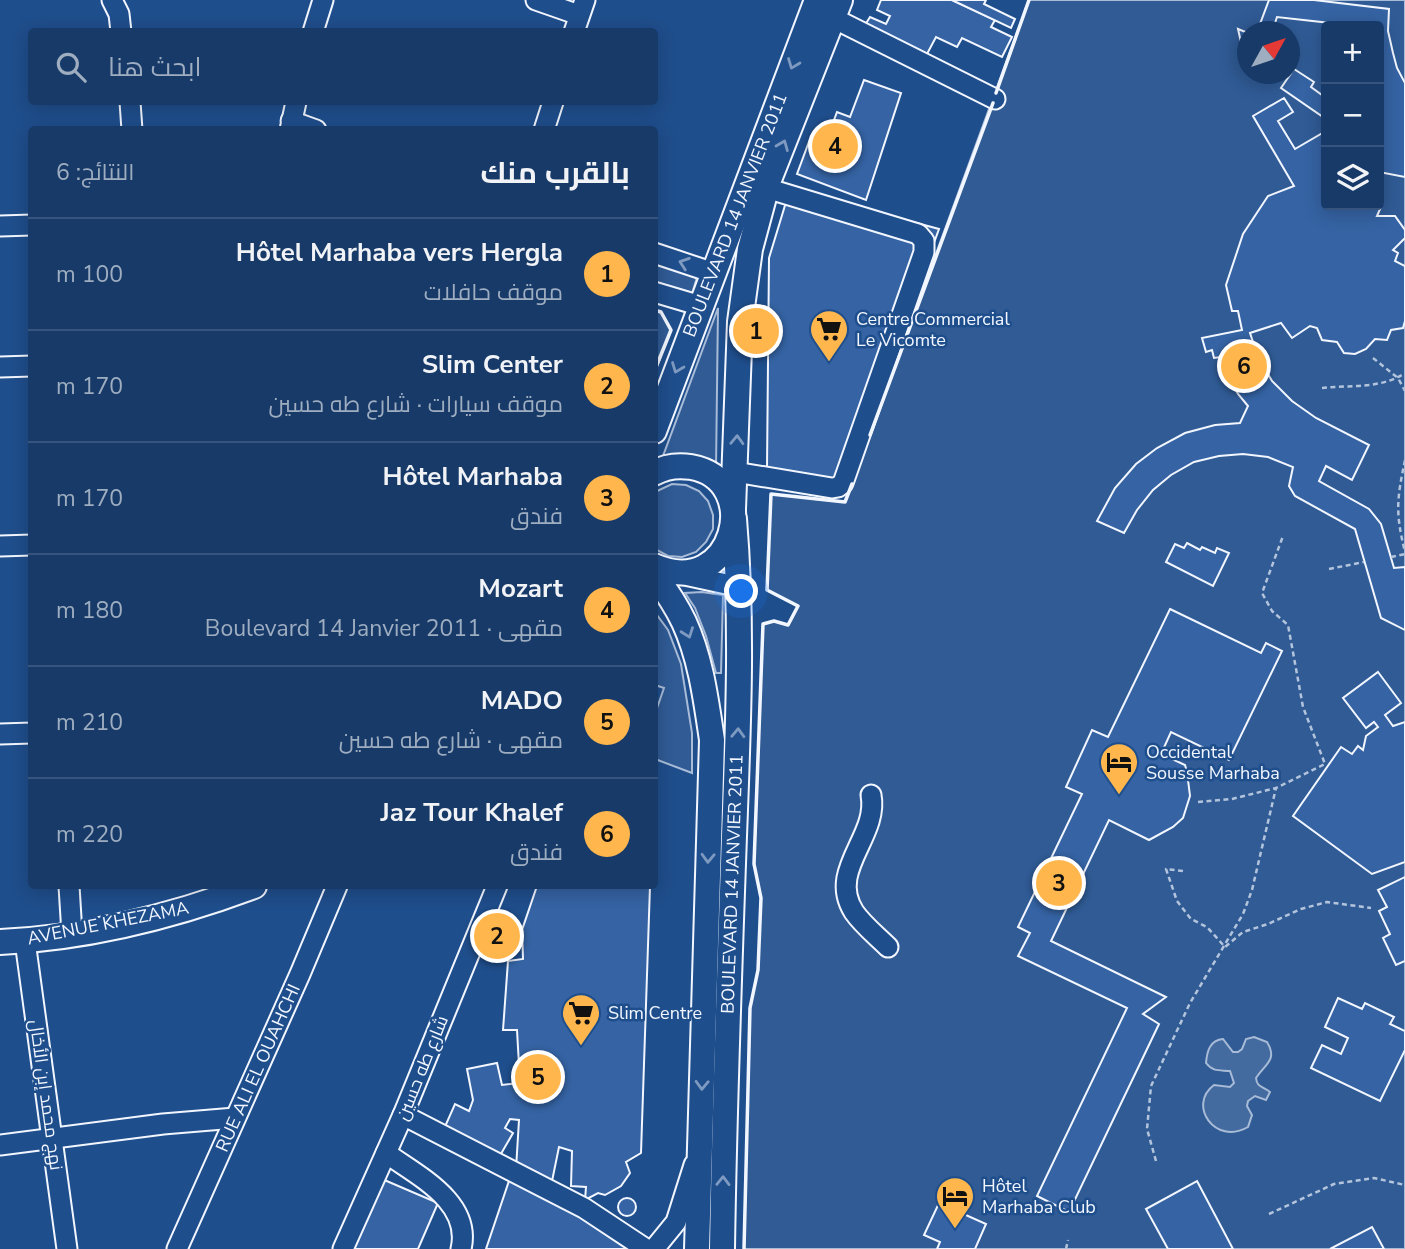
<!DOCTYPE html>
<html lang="ar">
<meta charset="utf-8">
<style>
body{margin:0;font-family:"Nunito Sans",Cairo,sans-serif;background:#20416f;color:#f1f3f6;direction:rtl}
.controls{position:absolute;right:21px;top:21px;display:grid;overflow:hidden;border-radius:7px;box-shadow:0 4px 18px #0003}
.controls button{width:63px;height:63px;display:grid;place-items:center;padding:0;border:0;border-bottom:2px solid #36547d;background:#173a69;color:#f1f3f6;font:35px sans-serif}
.compass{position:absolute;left:1237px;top:21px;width:63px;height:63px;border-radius:50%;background:#173a69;box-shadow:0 4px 18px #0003;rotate:50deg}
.you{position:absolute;left:742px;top:592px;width:24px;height:24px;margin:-18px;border:5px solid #fff;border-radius:50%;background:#1a73e8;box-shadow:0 0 0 10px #1a73e833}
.badge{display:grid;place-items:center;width:46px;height:46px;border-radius:50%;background:#ffb74d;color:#111;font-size:23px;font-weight:700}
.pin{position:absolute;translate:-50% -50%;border:4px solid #fff;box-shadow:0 2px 7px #0006}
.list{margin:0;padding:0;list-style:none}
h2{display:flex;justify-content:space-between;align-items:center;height:91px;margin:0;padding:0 28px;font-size:30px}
h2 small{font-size:23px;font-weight:400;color:#9eadc0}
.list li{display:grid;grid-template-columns:46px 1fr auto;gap:21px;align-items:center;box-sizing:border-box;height:112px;padding:0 28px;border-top:2px solid #36547d}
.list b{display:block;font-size:26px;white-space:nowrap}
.list p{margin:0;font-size:23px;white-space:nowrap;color:#9eadc0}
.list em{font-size:23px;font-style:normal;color:#9eadc0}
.icon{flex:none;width:38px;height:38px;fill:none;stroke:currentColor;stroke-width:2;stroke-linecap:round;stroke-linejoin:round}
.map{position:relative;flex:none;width:1405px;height:1249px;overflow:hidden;direction:ltr}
.search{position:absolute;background:#173a69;box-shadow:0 4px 18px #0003;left:28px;top:28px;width:630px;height:77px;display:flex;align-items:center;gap:18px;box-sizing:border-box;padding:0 24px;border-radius:7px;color:#9eadc0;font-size:26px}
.panel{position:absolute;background:#173a69;box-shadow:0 4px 18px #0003;left:28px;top:126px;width:630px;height:763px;border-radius:7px;direction:rtl}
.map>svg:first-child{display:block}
.built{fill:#305b95;stroke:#a8bbd7;stroke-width:2;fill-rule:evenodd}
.water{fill:#446ba0;stroke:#a8bbd7;stroke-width:2}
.building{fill:#3563a3;stroke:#f2f6ff;stroke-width:2}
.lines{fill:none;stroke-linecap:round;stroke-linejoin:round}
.minor-casing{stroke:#f2f6ff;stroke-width:23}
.major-casing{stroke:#f2f6ff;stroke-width:28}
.path{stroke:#b3c4dc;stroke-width:2.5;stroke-dasharray:5 3.5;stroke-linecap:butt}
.minor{stroke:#1f4e8c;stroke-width:19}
.major{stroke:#1f4e8c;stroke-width:24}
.wall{stroke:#f2f6ff;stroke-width:3.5}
.oneway{stroke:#7e9ac0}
.labels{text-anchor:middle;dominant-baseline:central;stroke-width:5;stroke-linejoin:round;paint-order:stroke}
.street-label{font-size:18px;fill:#f2f6ff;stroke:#1f4e8c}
.poi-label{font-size:18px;fill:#f2f6ff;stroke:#1f4e8c;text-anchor:start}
</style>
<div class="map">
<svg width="1405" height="1249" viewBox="0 0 1405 1249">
<rect width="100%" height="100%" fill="#1f4e8c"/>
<g class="built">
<path d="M1029 0H1405V1249H744L750 1008 758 970 761 898 754 864 763 624 774 621 788 625 798 606 767 590 771 494 845 502ZM1326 26H1379V205H1326ZM1248 32H1290V74H1248Z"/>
<polygon points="655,264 697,277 692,294 655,282"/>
<polygon points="718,308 716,469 690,456 663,456"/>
<polygon points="655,310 661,312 671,330 655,372"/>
<polygon points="672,484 686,485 699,491 708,501 713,515 713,529 706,542 696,552 682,557 668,556 655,549 655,492"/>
<polygon points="702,592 723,595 721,673 716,673 706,636 695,608 685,593"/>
<polygon points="657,615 668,630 681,664 692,733 692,773 655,759 655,714 664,688 655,685 654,620"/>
</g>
<path class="water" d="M1254 1037 1267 1042C1278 1060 1265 1064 1256 1078 1257 1088 1263 1086 1270 1092L1266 1100 1255 1096 1248 1101 1247 1106 1252 1115 1248 1127C1215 1146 1187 1105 1214 1085L1230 1087 1234 1083 1230 1071C1219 1070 1213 1072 1206 1063 1207 1051 1210 1040 1223 1039L1233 1052H1238L1242 1049 1246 1039Z"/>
<g class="building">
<polygon points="881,0 952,0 995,20 991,27 1012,37 1002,57 962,38 957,47 936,37 927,54 865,25 870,17 886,24 890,16 877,10"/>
<polygon points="952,0 986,0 984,4 1015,19 1011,28"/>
<polygon points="1269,0 1314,0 1389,9 1388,31 1393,53 1397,68 1405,83 1405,177 1379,172 1379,26 1339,26 1339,24 1277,17 1272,32 1257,32"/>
<polygon points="1238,29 1248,33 1248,56 1244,56"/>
<polygon points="1294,69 1314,82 1311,87 1322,95 1326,89 1326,119 1281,88"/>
<polygon points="864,80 901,93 866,200 797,174 810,139 820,143 825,126 831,128 837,112 850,117"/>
<polygon points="1284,98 1293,112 1278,121 1295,149 1326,131 1326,205 1379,205 1379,199 1383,202 1377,216 1395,216 1405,230 1405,238 1393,250 1398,253 1395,261 1405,266 1405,321 1403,328 1391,330 1387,340 1375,339 1366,349 1355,354 1344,353 1337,342 1322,340 1317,328 1310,326 1292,338 1281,323 1250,333 1258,357 1272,381 1292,401 1316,418 1369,445 1352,480 1326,466 1319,481 1369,509 1381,524 1394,568 1405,567 1405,630 1381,618 1355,529 1295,496 1289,486 1293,467 1268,457 1243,454 1219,456 1194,462 1171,475 1153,490 1137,510 1124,533 1097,521 1115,488 1136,464 1157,448 1185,433 1215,425 1240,423 1248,406 1238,394 1227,375 1221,357 1214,358 1212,350 1206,352 1202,338 1242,330 1238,311 1232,311 1226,285 1243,234 1268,196 1294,186 1253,116"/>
<polygon points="790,189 939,229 843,493 787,482 787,471 767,468 769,258"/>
<polygon points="1187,543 1200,550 1202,547 1215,553 1217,548 1229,553 1213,586 1166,562 1175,544 1184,548"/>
<polygon points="1170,609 1261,653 1266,643 1282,651 1229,760 1171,732 1161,754 1185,765 1187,772 1190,796 1183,818 1173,827 1149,840 1109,820 1051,941 1166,997 1143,1014 1159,1024 1069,1212 1037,1196 1127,1008 1018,956 1030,933 1018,927 1082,794 1066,787 1092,730 1108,737"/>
<polygon points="1378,672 1401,703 1385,715 1393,726 1405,722 1405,862 1372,874 1293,816 1341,747 1352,754 1358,746 1363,750 1366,736 1378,727 1374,722 1366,728 1343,698"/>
<polygon points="1405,877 1405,961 1396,965 1383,938 1390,934 1379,911 1387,907 1378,890"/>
<polygon points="537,886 650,886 641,1153 626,1162 630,1173 621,1186 605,1195 598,1193 585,1200 586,1187 571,1186 572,1151 559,1147 551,1186 516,1169 519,1120 510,1119 505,1128 513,1133 498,1159 443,1131 455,1104 469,1111 473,1100 467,1069 497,1063 502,1085 520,1083 517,1030 503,1030 508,961 523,959 522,930"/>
<polygon points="1338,998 1362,1009 1365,1003 1394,1017 1390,1024 1405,1031 1405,1050 1380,1101 1311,1068 1322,1045 1341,1054 1348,1038 1325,1027"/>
<polygon points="511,1175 626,1237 628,1249 486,1249"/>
<polygon points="382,1179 438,1203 418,1249 352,1249"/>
<polygon points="1197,1181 1233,1249 1168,1249 1146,1209"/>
<circle cx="627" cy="1207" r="9"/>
<polygon points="939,1203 986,1224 975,1249 937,1249 940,1242 924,1235"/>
<polygon points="1372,1227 1384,1249 1330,1249"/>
</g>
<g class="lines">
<defs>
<g id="minor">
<polyline points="112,0 119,14 121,32"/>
<polyline points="536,0 579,15"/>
<polyline points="833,18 995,99"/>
<polyline points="313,32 323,0"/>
<polyline points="574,32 585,0"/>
<polyline points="130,102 132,130"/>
<polyline points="291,121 316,130"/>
<polyline points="290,130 296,102"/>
<polyline points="544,130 553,102"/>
<polyline points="0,226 32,225"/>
<polyline points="654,253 714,273"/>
<polyline points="654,292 701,306"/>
<polyline points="0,367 32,366"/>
<polyline points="735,472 832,488 838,487 843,483 924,252 924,241 918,234 766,188"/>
<polyline points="0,546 32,545"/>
<polyline points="680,574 740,587"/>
<polyline points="0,734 32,733"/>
<path d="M871 795C879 837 827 870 854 912 863 925 877 936 888 947"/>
<polyline points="69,886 72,934"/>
<polyline points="25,941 67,1249"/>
<polyline points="403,1115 584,1208 646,1249"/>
<polyline points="0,1145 163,1124 235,1118"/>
<path d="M386 1153C418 1176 472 1202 461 1249"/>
<polyline points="177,1249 300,974 337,886"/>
<polyline points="343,1249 403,1115 497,886"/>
<polyline points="654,1249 676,1222 694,1165"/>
</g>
<g id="major">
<polyline points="654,431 817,0"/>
<path d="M654 473C666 466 678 465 691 467 765 480 734 601 654 566"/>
<polyline points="733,509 740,322 750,249 768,182 840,0"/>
<path d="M654 574C665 589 676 605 684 622 701 659 706 700 712 740L697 1249"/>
<path d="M0 942C86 938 174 916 254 886"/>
<path d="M722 1249C724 1111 729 974 734 836 738 730 743 625 734 519"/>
</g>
</defs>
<use href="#minor" class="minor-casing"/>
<use href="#major" class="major-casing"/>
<g class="path">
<polyline points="1373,358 1398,378 1405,391"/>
<path d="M1322 388C1350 385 1381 389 1405 373"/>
<path d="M1405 460C1397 499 1395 512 1405 552"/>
<polyline points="1391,557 1405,554"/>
<polyline points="1329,569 1364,562"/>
<polyline points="1198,802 1232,799 1276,788 1325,764 1303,707 1288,625 1272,611 1262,593 1283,536"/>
<polyline points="1183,871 1166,869 1177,901 1191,919 1207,927 1225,947 1243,932 1268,924 1301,909 1327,902 1371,908"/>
<polyline points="1156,1161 1147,1129 1151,1086 1190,1003 1243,914 1252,890 1276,788"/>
<polyline points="1269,1214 1334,1184 1374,1178 1405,1185"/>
<polyline points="1066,1249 1068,1240"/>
</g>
<use href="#minor" class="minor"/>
<use href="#major" class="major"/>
<g class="wall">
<polyline points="996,93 1029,0"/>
<polyline points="654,310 661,312 671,330 654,372"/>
<polyline points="870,435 993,103"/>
<polyline points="744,1249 750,1008 758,970 761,898 754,864 763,624 774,621 788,625 798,606 767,590 771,494 845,502 852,484"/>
</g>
</g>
<defs><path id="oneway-chevron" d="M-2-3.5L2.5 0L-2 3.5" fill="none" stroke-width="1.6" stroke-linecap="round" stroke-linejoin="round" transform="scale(1.75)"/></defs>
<g class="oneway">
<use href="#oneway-chevron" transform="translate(793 64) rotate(111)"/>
<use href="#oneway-chevron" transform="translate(783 145) rotate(-68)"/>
<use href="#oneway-chevron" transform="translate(684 263) rotate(-161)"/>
<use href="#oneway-chevron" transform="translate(677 368) rotate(111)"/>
<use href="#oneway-chevron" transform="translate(737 440) rotate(-88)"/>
<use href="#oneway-chevron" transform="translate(688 633) rotate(70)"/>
<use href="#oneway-chevron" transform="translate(738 733) rotate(-88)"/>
<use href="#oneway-chevron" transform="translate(708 858) rotate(92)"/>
<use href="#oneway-chevron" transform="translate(702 1085) rotate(92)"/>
<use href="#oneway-chevron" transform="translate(723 1181) rotate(-89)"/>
</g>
<defs>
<symbol id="supermarket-pin" viewBox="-11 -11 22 30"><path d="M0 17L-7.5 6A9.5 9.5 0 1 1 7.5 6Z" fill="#ffb74d" stroke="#1f4e8c"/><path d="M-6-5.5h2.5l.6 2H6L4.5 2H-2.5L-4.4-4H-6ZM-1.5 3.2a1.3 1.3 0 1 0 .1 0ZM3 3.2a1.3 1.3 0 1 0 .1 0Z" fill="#111"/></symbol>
<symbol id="hotel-pin" viewBox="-11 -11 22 30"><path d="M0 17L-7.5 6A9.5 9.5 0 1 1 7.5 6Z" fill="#ffb74d" stroke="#1f4e8c"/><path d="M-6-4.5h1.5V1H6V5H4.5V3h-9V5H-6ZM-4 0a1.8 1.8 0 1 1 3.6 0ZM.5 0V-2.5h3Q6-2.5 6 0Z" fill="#111"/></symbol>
</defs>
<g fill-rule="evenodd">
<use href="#supermarket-pin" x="807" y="307" width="44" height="60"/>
<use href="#hotel-pin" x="1097" y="740" width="44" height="60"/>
<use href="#supermarket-pin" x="559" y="991" width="44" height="60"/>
<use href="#hotel-pin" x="933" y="1174" width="44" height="60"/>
</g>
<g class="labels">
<g class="street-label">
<text transform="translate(735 215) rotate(-69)">BOULEVARD 14 JANVIER 2011</text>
<text transform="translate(732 884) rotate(-88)">BOULEVARD 14 JANVIER 2011</text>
<text transform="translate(108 923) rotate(-11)">AVENUE KHEZAMA</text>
<text transform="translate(258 1068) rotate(-66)">RUE ALI EL OUAHCHI</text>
<text transform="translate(422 1068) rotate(-68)">شارع طه حسين</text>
<text transform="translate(46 1095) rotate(82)">نهج محمد إبن الأخال</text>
</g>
<g class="poi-label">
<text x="856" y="319">Centre Commercial<tspan x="856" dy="21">Le Vicomte</tspan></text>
<text x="1146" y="752">Occidental<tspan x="1146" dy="21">Sousse Marhaba</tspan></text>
<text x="608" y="1013">Slim Centre</text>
<text x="982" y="1186">Hôtel<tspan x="982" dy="21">Marhaba Club</tspan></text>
</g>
</g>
</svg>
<div class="controls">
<button>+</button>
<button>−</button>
<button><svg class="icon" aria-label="layers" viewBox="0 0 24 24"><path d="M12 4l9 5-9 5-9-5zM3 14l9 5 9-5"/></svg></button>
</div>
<svg class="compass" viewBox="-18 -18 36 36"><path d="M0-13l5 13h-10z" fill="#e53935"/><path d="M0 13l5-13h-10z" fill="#9eadc0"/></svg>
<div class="you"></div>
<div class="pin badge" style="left:756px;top:331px">1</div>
<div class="pin badge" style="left:497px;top:936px">2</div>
<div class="pin badge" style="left:1059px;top:883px">3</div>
<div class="pin badge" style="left:835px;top:146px">4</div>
<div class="pin badge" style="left:538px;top:1077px">5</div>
<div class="pin badge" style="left:1244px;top:366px">6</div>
<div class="search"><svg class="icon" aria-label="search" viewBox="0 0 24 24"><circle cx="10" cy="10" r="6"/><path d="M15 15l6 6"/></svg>ابحث هنا</div>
<section class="panel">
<h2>بالقرب منك<small>النتائج: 6</small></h2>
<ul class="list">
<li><span class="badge">1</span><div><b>Hôtel Marhaba vers Hergla</b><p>موقف حافلات</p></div><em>100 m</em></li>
<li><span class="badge">2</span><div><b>Slim Center</b><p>موقف سيارات · شارع طه حسين</p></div><em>170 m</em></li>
<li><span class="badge">3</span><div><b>Hôtel Marhaba</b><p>فندق</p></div><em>170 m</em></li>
<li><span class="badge">4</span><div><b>Mozart</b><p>مقهى · Boulevard 14 Janvier 2011</p></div><em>180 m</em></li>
<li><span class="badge">5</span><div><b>MADO</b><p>مقهى · شارع طه حسين</p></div><em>210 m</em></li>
<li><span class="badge">6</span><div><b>Jaz Tour Khalef</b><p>فندق</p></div><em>220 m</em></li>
</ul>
</section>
</div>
